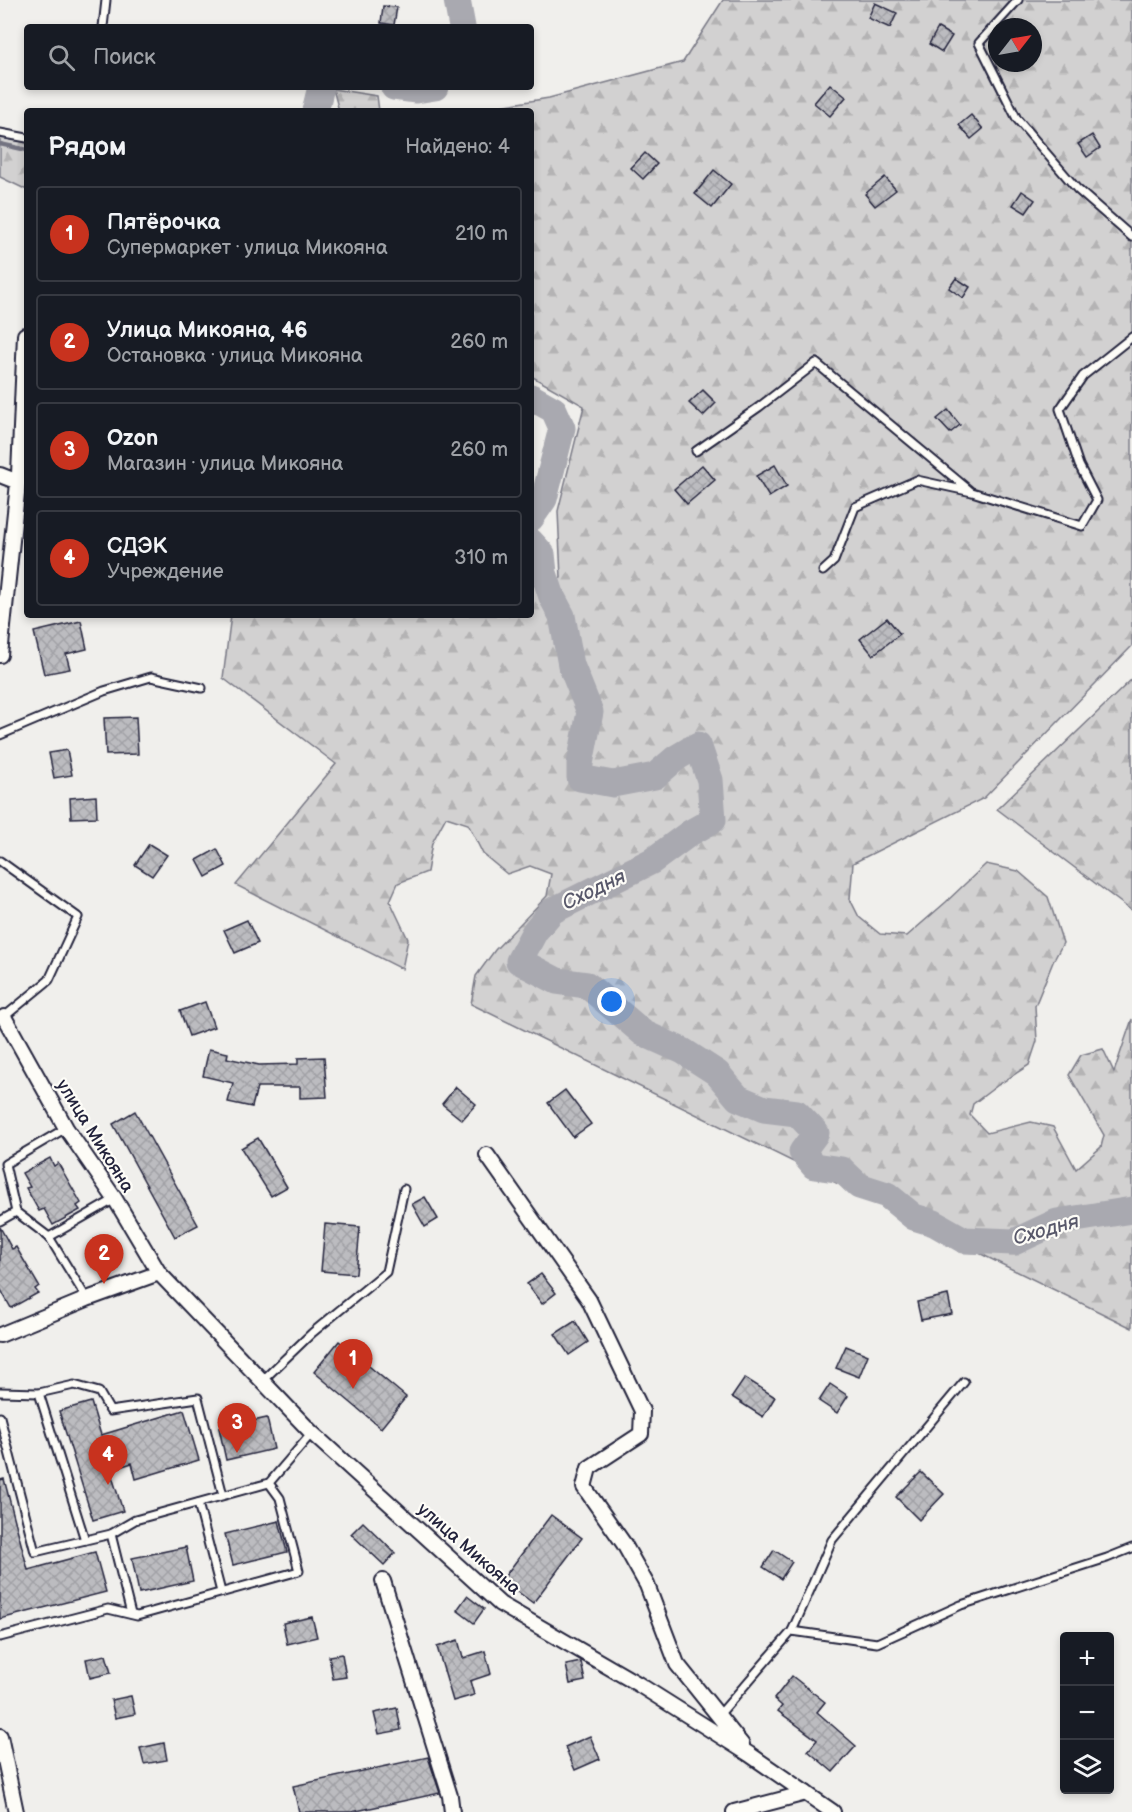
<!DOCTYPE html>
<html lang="ru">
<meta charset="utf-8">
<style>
body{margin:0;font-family:"Balsamiq Sans",sans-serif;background:#20242c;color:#f1f3f6}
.controls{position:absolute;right:18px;bottom:18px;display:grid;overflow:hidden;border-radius:6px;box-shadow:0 3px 9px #0003}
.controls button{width:54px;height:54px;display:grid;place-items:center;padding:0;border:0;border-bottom:2px solid #363941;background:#171b24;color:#f1f3f6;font:30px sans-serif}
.compass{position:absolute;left:988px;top:18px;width:54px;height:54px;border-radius:50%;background:#171b24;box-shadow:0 3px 9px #0003;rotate:59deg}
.you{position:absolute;left:612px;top:1002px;width:21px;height:21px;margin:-15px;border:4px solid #fff;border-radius:50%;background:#1a73e8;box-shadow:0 0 0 9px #1a73e833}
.badge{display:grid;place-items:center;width:39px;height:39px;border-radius:50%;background:#c8321e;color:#fff;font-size:20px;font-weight:700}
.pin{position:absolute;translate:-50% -50px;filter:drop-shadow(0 2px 3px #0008)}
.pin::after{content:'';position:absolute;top:32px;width:21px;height:18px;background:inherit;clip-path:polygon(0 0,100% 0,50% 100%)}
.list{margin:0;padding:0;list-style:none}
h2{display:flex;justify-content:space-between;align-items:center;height:78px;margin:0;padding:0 24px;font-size:26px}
h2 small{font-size:20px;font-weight:400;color:#9ea1a6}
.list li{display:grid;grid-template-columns:39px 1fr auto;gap:18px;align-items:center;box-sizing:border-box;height:96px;margin:0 12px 12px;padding:0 12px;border:2px solid #363941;border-radius:6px}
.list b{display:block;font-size:22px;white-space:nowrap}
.list p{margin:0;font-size:20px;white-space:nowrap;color:#9ea1a6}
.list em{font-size:20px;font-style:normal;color:#9ea1a6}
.icon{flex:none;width:33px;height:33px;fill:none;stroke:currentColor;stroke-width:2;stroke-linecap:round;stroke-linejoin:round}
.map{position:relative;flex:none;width:1132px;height:1812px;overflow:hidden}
.search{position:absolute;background:#171b24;box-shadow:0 3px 9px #0003;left:24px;top:24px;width:510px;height:66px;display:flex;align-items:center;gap:15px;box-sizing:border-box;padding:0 21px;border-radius:6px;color:#9ea1a6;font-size:22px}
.panel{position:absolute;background:#171b24;box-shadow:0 3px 9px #0003;left:24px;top:108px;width:510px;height:510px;border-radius:6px}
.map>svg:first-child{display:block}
.forest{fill:url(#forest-firs);stroke:#7a7a86;stroke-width:1.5;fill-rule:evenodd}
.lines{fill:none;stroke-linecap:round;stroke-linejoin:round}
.stream{stroke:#737381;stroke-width:4.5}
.river{stroke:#a9a9b0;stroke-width:27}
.building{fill:url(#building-cross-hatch);stroke:#22223b;stroke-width:1.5}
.service-casing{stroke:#22223b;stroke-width:11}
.minor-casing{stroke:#22223b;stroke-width:18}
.service{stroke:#fdfcf7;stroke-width:7}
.minor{stroke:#fdfcf7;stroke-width:14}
.labels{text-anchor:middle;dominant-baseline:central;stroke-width:4.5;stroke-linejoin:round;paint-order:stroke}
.street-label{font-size:18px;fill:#22223b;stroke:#fdfcf7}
.water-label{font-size:20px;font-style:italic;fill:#58586a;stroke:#fdfcf7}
</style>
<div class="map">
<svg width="1132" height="1812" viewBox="0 0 1132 1812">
<defs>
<pattern id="forest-firs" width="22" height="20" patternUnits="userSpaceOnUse" patternTransform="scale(1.5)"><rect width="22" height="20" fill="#d2d1d1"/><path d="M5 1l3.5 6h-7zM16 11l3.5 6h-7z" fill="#b4b3b4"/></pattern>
<pattern id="building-cross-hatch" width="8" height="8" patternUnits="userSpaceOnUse" patternTransform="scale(1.5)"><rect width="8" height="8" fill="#bcbcc0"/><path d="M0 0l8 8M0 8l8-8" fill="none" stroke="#a1a1a6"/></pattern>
</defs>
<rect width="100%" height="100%" fill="#f0efec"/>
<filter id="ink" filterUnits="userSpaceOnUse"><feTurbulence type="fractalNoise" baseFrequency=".0167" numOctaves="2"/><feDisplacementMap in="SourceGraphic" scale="12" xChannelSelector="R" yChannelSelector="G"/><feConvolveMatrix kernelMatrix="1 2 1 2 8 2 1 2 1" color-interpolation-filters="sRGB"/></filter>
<g filter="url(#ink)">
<g class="forest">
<path d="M723 0H1132V646L984 798 853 863 850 899 859 917 880 934 907 936 946 902 986 864 1018 871 1048 897 1063 943 1053 962 1035 1006 1037 1041 1029 1065 998 1085 973 1104 970 1115 987 1133 1031 1122 1053 1127 1076 1169 1101 1147 1104 1135 1069 1075 1081 1055 1103 1049 1114 1072 1132 1019V1328L471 1004 476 976 495 950 547 896 551 874 530 866 507 874 483 854 468 824 446 817 432 843 427 872 398 883 390 901 408 939 402 969 236 885 336 764 223 678 231 615H531V586L561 578 558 511 584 406 531 376V111H469L549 98 683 62ZM997 27H1033V63H997Z"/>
<polygon points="333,89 377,96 379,111 339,111"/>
<polygon points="0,135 27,137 27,190 0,177"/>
<polygon points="1132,679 1132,911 997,809"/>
</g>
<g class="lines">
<polyline class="stream" points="0,144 27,150"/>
<g class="river">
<polyline points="457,0 462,27"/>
<polyline points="394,87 416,90 435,87"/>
<polyline points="315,111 321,87"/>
<polyline points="531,397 554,410 562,428 544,499 531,518"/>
<polyline points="531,542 542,554 544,573 552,597 562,616 571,665 590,712 580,764 580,778 613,784 655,776 676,758 698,745 710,780 713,820 690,833 652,861 552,911 535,931 519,961 557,981 587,985 643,1033 683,1051 717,1073 738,1098 764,1109 797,1113 816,1133 802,1152 814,1166 842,1170 859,1186 887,1195 914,1217 934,1223 964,1240 1014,1242 1057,1222 1132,1210"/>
</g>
</g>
<g class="building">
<polygon points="875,3 897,13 890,28 868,18"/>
<polygon points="383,6 397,7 394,25 381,23"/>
<polygon points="938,28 952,36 942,52 929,44"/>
<polygon points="830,84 846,97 830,116 814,103"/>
<polygon points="971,115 983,129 971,139 959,125"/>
<polygon points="1092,135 1100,148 1087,157 1078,144"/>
<polygon points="645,153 657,164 643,179 631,168"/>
<polygon points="714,170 731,184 712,208 695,194"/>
<polygon points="885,177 896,190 875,206 865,194"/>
<polygon points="1022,191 1035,200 1026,213 1013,205"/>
<polygon points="956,278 970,287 963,298 949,288"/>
<polygon points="703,390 716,403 703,416 689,403"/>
<polygon points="948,410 960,425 950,433 937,419"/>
<polygon points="702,465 715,480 687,504 674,489"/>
<polygon points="775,465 787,486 769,497 756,476"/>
<polygon points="887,618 900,634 873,655 860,639"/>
<polygon points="81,621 87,649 66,654 70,669 44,674 34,632"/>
<polygon points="136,717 138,754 106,755 104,718"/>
<polygon points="67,750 72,775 54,778 49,753"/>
<polygon points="96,796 97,817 71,818 70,798"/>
<polygon points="149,844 167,855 152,876 135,865"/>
<polygon points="217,849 226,866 206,877 197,860"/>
<polygon points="247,920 258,943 235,953 224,930"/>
<polygon points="205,1002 214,1027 189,1036 180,1011"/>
<polygon points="209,1049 228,1053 227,1058 259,1065 298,1064 298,1058 324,1057 327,1097 300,1098 300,1087 257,1087 252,1107 228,1102 233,1083 203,1076"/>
<polygon points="456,1087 476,1104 462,1120 442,1104"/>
<polygon points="565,1090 591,1124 573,1137 548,1103"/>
<polygon points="135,1111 198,1225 175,1237 113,1124"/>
<polygon points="258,1138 287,1187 271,1196 241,1148"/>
<polygon points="50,1158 54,1166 58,1163 81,1203 77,1206 80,1210 53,1225 44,1209 39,1211 26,1188 30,1187 22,1173"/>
<polygon points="425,1197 438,1219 425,1227 412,1204"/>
<polygon points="325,1224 360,1227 356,1274 321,1271"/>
<polygon points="0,1227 12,1249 16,1247 39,1286 35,1289 38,1293 11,1308 0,1288"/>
<polygon points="541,1274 556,1293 542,1304 527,1284"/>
<polygon points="948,1295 952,1314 921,1320 917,1302"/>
<polygon points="575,1321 588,1342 569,1355 555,1334"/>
<polygon points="339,1341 406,1397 381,1428 314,1372"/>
<polygon points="846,1346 868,1355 859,1377 836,1368"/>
<polygon points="745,1378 775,1397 763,1417 732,1397"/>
<polygon points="830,1384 848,1396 837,1413 819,1401"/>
<polygon points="91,1402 101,1435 184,1410 199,1460 136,1479 132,1463 110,1470 123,1511 93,1520 59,1411"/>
<polygon points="267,1418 274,1449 226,1460 219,1428"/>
<polygon points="921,1472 944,1494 919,1520 896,1497"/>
<polygon points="4,1479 28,1570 95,1552 106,1592 0,1619 0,1480"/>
<polygon points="551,1515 582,1538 533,1603 502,1580"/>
<polygon points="279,1521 287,1552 233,1565 225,1534"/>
<polygon points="363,1522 395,1553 384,1565 351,1534"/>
<polygon points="186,1547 193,1581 139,1593 132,1558"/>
<polygon points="774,1550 792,1562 781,1579 763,1567"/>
<polygon points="467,1596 484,1609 474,1623 457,1610"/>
<polygon points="312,1617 317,1637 287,1644 283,1623"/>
<polygon points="458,1640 463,1658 485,1651 491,1674 470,1681 474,1695 453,1701 437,1647"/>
<polygon points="342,1654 346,1677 333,1679 329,1656"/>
<polygon points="106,1655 111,1673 90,1678 86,1659"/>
<polygon points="581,1662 585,1681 570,1684 566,1665"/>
<polygon points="792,1676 825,1702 817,1712 856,1746 833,1772 808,1751 817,1740 778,1711 782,1706 774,1699"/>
<polygon points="131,1696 135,1714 115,1718 111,1700"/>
<polygon points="397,1708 401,1730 379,1734 374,1713"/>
<polygon points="590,1736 600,1759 575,1770 565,1747"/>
<polygon points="164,1743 167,1760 144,1764 140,1748"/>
<polygon points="428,1757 440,1793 352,1812 299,1812 293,1786"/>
</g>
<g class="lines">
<defs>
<g id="service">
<polyline points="1018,0 979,43 1017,119 1077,189 1132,237"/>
<polyline points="103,27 106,0"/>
<polyline points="0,133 27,138"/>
<polyline points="696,451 759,407 816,363 969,490"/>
<polyline points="823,571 834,561 855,507 917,480 972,492 1082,526 1097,500 1079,465 1060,409 1083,376 1132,337"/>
<polyline points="0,735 104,691 151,677 202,688"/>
<polyline points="0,861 78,917 49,980 4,1017"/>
<polyline points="66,1128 5,1164 16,1212 49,1237 115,1199"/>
<polyline points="0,1221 16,1212"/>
<polyline points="49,1237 87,1299"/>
<polyline points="263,1380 312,1333 386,1272 404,1189"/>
<polyline points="0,1392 39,1393 74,1385 99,1392 110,1411 198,1398 223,1495"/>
<polyline points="39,1393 85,1540"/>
<polyline points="0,1417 35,1552 111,1534 135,1520 269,1483"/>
<polyline points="198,1503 221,1592"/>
<polyline points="111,1534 131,1614"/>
<polyline points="792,1631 877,1643 961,1605 1107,1558 1132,1548"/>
<polyline points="0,1637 108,1609 137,1616 299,1571 280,1498 269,1483 312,1433"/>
<polyline points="719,1715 792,1631 832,1540 964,1382"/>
</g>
<g id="minor">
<polyline points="0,475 18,482"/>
<polyline points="0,655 19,474 25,335"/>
<polyline points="4,1017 66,1128 115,1199 159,1273"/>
<polyline points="487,1155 589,1300 642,1411 641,1434 589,1468 584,1487 624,1544 647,1585 677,1664 742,1745"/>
<polyline points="0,1335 87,1299 159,1273 312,1433 500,1604 638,1684 749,1754 833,1812"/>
<polyline points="383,1581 450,1796 452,1812"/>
<polyline points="0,1736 16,1812"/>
<polyline points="734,1812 806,1793"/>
</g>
</defs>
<use href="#service" class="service-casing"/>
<use href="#minor" class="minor-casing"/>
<use href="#service" class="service"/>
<use href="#minor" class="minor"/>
</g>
</g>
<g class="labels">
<g class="street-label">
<text transform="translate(95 1136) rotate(58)">улица Микояна</text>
<text transform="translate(469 1549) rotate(41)">улица Микояна</text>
</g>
<g class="water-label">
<text transform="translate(594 890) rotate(-26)">Сходня</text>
<text transform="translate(1046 1230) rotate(-16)">Сходня</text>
</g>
</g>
</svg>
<div class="controls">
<button>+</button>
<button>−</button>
<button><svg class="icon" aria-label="layers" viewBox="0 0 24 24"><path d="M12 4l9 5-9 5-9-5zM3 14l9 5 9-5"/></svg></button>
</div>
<svg class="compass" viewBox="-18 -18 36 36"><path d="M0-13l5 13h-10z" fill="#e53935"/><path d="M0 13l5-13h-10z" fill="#9ea1a6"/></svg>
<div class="you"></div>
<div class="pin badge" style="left:353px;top:1389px">1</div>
<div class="pin badge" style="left:104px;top:1284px">2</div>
<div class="pin badge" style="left:237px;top:1453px">3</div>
<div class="pin badge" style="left:108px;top:1485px">4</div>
<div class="search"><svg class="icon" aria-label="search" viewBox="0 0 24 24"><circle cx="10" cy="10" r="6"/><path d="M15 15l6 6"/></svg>Поиск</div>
<section class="panel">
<h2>Рядом<small>Найдено: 4</small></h2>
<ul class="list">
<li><span class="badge">1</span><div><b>Пятёрочка</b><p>Супермаркет · улица Микояна</p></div><em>210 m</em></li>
<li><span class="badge">2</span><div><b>Улица Микояна, 46</b><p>Остановка · улица Микояна</p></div><em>260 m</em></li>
<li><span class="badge">3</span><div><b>Ozon</b><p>Магазин · улица Микояна</p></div><em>260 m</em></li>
<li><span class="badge">4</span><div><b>СДЭК</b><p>Учреждение</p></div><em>310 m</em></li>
</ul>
</section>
</div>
